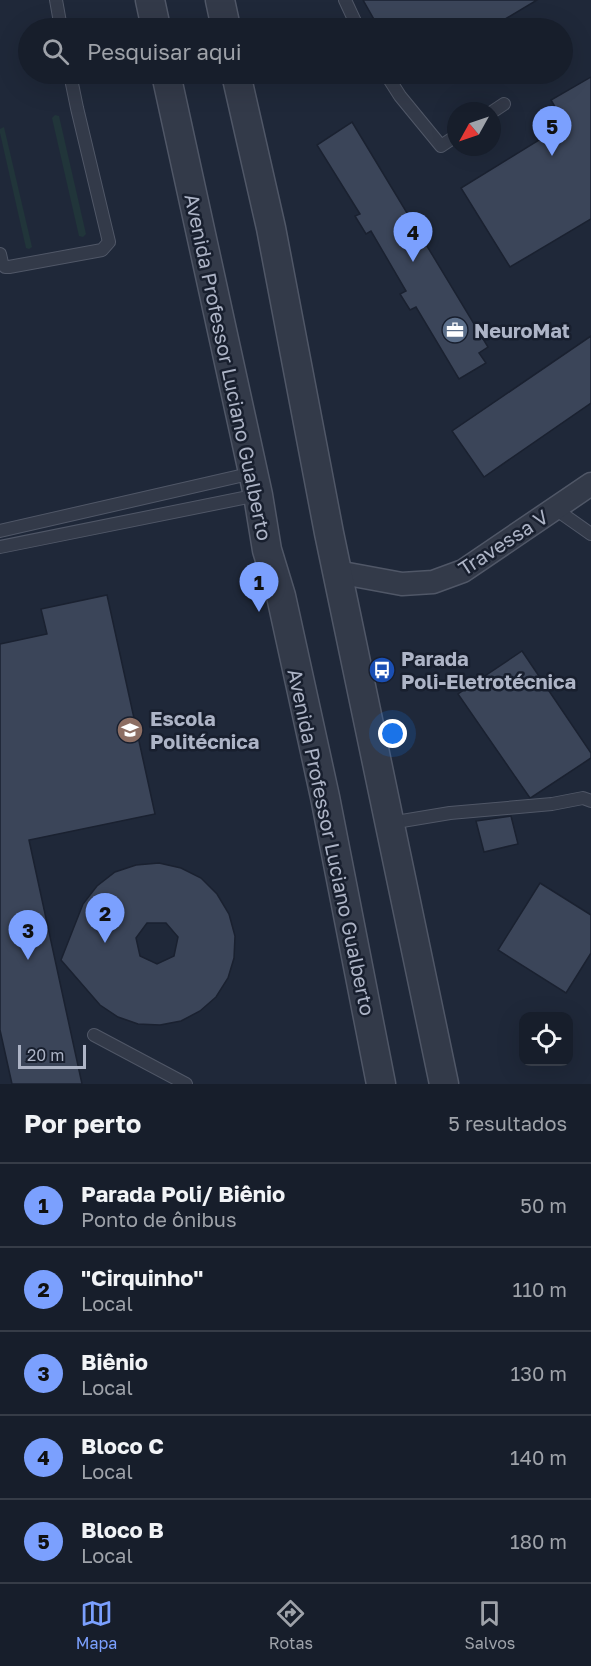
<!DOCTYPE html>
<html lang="pt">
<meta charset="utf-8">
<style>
body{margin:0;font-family:"Golos Text",sans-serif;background:#242b37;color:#f1f3f6}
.controls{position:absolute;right:18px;bottom:18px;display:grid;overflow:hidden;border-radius:12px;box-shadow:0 6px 24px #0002}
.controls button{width:54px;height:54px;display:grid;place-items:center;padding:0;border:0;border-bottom:2px solid #363c47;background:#171e2b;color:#f1f3f6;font:30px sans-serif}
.compass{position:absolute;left:447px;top:102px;width:54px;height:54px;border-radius:50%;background:#171e2b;box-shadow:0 6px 24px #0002;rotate:230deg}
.scale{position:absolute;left:18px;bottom:15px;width:68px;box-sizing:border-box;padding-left:6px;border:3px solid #adb4c6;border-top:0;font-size:16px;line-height:21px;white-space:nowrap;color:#adb4c6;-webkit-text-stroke:4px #181f2e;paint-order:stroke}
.you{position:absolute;left:393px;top:734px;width:21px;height:21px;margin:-15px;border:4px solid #fff;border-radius:50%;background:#1a73e8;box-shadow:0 0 0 9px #1a73e833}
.badge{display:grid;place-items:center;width:39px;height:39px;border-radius:50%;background:#7ba0fe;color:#111;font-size:20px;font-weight:700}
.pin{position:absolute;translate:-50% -50px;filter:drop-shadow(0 2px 3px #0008)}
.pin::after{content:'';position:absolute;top:32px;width:21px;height:18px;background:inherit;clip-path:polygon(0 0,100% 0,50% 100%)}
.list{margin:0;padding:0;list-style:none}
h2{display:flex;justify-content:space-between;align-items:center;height:78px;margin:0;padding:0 24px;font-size:26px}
h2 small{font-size:20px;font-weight:400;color:#9ea2a9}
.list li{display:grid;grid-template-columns:39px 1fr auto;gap:18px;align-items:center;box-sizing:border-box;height:84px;padding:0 24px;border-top:2px solid #363c47}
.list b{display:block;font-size:22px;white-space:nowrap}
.list p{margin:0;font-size:20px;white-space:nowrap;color:#9ea2a9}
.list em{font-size:20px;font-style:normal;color:#9ea2a9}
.icon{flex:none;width:33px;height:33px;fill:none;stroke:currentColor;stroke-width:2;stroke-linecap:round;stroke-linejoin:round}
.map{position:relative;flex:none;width:591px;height:1084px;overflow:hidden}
.search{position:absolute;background:#171e2b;box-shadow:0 6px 24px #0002;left:18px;right:18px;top:18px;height:66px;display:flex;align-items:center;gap:15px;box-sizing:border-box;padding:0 21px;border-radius:33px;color:#9ea2a9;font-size:22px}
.sheet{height:498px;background:#171e2b}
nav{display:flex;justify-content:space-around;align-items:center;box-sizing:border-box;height:84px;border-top:2px solid #363c47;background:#171e2b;font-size:16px;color:#9ea2a9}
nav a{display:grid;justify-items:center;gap:3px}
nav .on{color:#7ba0fe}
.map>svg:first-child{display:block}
.green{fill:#21353a}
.building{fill:#3b4559;stroke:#1a2130;stroke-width:1.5;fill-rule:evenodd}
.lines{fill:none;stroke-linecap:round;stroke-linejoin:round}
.service-casing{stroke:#505767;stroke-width:14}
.minor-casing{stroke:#505767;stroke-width:25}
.tertiary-casing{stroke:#505767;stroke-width:31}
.service{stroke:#333a49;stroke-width:12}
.minor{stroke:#333a49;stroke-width:22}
.tertiary{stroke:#333a49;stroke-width:28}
.labels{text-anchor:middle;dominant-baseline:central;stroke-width:5;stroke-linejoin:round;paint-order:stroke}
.poi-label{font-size:20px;font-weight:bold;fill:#adb4c6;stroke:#181f2e;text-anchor:start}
.street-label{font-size:20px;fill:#adb4c6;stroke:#181f2e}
</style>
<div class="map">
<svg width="591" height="1084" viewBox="0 0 591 1084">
<rect width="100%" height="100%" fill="#1f2839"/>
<g class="green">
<polygon points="55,115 59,116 86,234 83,237 79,236 52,118"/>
<polygon points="4,127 32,247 29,249 26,248 0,133 0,129"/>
</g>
<g class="building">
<polygon points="363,0 537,0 490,28 379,28"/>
<polygon points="591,77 591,219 510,267 461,188 565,124 551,100"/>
<polygon points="352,122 488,347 479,353 486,363 459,379 416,307 410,310 400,294 406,291 371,231 366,234 355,216 360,214 317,145"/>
<polygon points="591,336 591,403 484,477 452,431"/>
<polygon points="107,595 155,814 29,840 82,1084 12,1084 0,1030 0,644 47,634 41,609"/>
<polygon points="522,651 591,753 591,758 532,797 530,798 458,694"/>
<polygon points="511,816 518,844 484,852 476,821"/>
<path d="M159 863 181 868 201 878 217 894 229 914 235 936 234 958 228 978 216 997 200 1011 181 1021 160 1025 138 1024 118 1017 100 1005 61 960 83 904 97 886 115 872 136 865ZM147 923H166L178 937 174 956 157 964 140 956 136 938Z"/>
<polygon points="540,883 591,915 591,953 566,993 498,950"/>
</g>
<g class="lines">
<defs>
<g id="service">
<polyline points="56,0 61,28"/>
<polyline points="345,0 358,28"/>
<polyline points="386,74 400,96 441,146 456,136"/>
<polyline points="492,112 504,104"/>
<polyline points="0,254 2,263 5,267 9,267 102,250 109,242 77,108 70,74"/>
<polyline points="554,508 591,534"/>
<polyline points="0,531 253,473"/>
<polyline points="0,547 258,495"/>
<polyline points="390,823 450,813 552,804 583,798 591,801"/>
<polyline points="94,1035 186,1084"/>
</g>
<polyline id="minor" points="337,572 402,584 433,582 463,571 591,484"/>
<g id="tertiary">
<polyline points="150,0 156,28"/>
<polyline points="220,0 226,28"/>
<polyline points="166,74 258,495 267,550 281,596 325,797 381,1084"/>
<polyline points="236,74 271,228 329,533 444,1084"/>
</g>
</defs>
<use href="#service" class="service-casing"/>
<use href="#minor" class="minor-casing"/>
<use href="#tertiary" class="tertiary-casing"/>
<use href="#service" class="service"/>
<use href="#minor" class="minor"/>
<use href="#tertiary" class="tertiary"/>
</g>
<defs>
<symbol id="office-disc" viewBox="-11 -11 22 22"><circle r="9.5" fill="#5c6f8a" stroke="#181f2e"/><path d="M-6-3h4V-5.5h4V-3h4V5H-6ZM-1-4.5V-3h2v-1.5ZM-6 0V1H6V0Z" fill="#fff"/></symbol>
<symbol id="bus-disc" viewBox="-11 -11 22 22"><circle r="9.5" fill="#1a4fb4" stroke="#181f2e"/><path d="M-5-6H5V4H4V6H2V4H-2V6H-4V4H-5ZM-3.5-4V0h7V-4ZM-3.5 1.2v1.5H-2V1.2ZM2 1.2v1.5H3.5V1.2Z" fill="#fff"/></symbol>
<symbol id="university-disc" viewBox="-11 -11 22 22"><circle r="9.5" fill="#8d6e63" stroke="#181f2e"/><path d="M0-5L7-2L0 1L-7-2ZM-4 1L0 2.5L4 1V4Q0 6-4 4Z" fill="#fff"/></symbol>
</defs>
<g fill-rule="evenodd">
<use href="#office-disc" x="440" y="315" width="30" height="30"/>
<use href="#bus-disc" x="367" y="655" width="30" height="30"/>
<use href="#university-disc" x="115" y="715" width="30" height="30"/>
</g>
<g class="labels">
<g class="poi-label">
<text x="474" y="330">NeuroMat</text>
<text x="401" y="658">Parada<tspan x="401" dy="23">Poli-Eletrotécnica</tspan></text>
<text x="150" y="718">Escola<tspan x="150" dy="23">Politécnica</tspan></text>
</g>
<g class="street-label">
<text transform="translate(229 367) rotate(78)">Avenida Professor Luciano Gualberto</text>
<text transform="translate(503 542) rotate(-33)">Travessa V</text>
<text transform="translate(332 842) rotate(78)">Avenida Professor Luciano Gualberto</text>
</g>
</g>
</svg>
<div class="controls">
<button><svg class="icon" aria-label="locate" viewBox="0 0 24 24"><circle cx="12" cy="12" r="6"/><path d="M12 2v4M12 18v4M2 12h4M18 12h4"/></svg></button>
</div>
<svg class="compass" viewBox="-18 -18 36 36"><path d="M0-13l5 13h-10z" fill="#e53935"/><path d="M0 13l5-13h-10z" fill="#9ea2a9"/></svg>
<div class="scale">20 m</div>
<div class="you"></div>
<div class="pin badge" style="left:259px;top:612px">1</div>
<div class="pin badge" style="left:105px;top:943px">2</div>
<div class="pin badge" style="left:28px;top:960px">3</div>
<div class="pin badge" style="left:413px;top:262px">4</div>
<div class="pin badge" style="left:552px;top:156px">5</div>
<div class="search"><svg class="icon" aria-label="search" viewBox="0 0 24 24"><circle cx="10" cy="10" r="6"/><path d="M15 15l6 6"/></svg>Pesquisar aqui</div>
</div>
<section class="sheet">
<h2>Por perto<small>5 resultados</small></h2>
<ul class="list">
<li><span class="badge">1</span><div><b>Parada Poli/ Biênio</b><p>Ponto de ônibus</p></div><em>50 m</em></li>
<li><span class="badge">2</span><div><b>&quot;Cirquinho&quot;</b><p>Local</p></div><em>110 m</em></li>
<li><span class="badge">3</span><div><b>Biênio</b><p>Local</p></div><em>130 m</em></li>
<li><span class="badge">4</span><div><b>Bloco C</b><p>Local</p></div><em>140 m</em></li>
<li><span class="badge">5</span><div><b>Bloco B</b><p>Local</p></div><em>180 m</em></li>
</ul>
</section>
<nav>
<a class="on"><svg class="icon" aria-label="map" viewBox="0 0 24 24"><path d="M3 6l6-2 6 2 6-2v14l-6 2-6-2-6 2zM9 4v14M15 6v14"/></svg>Mapa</a>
<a><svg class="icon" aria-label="directions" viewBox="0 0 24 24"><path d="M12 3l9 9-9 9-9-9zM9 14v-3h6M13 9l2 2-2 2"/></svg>Rotas</a>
<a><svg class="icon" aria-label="saved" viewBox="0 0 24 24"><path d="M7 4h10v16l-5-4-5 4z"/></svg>Salvos</a>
</nav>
